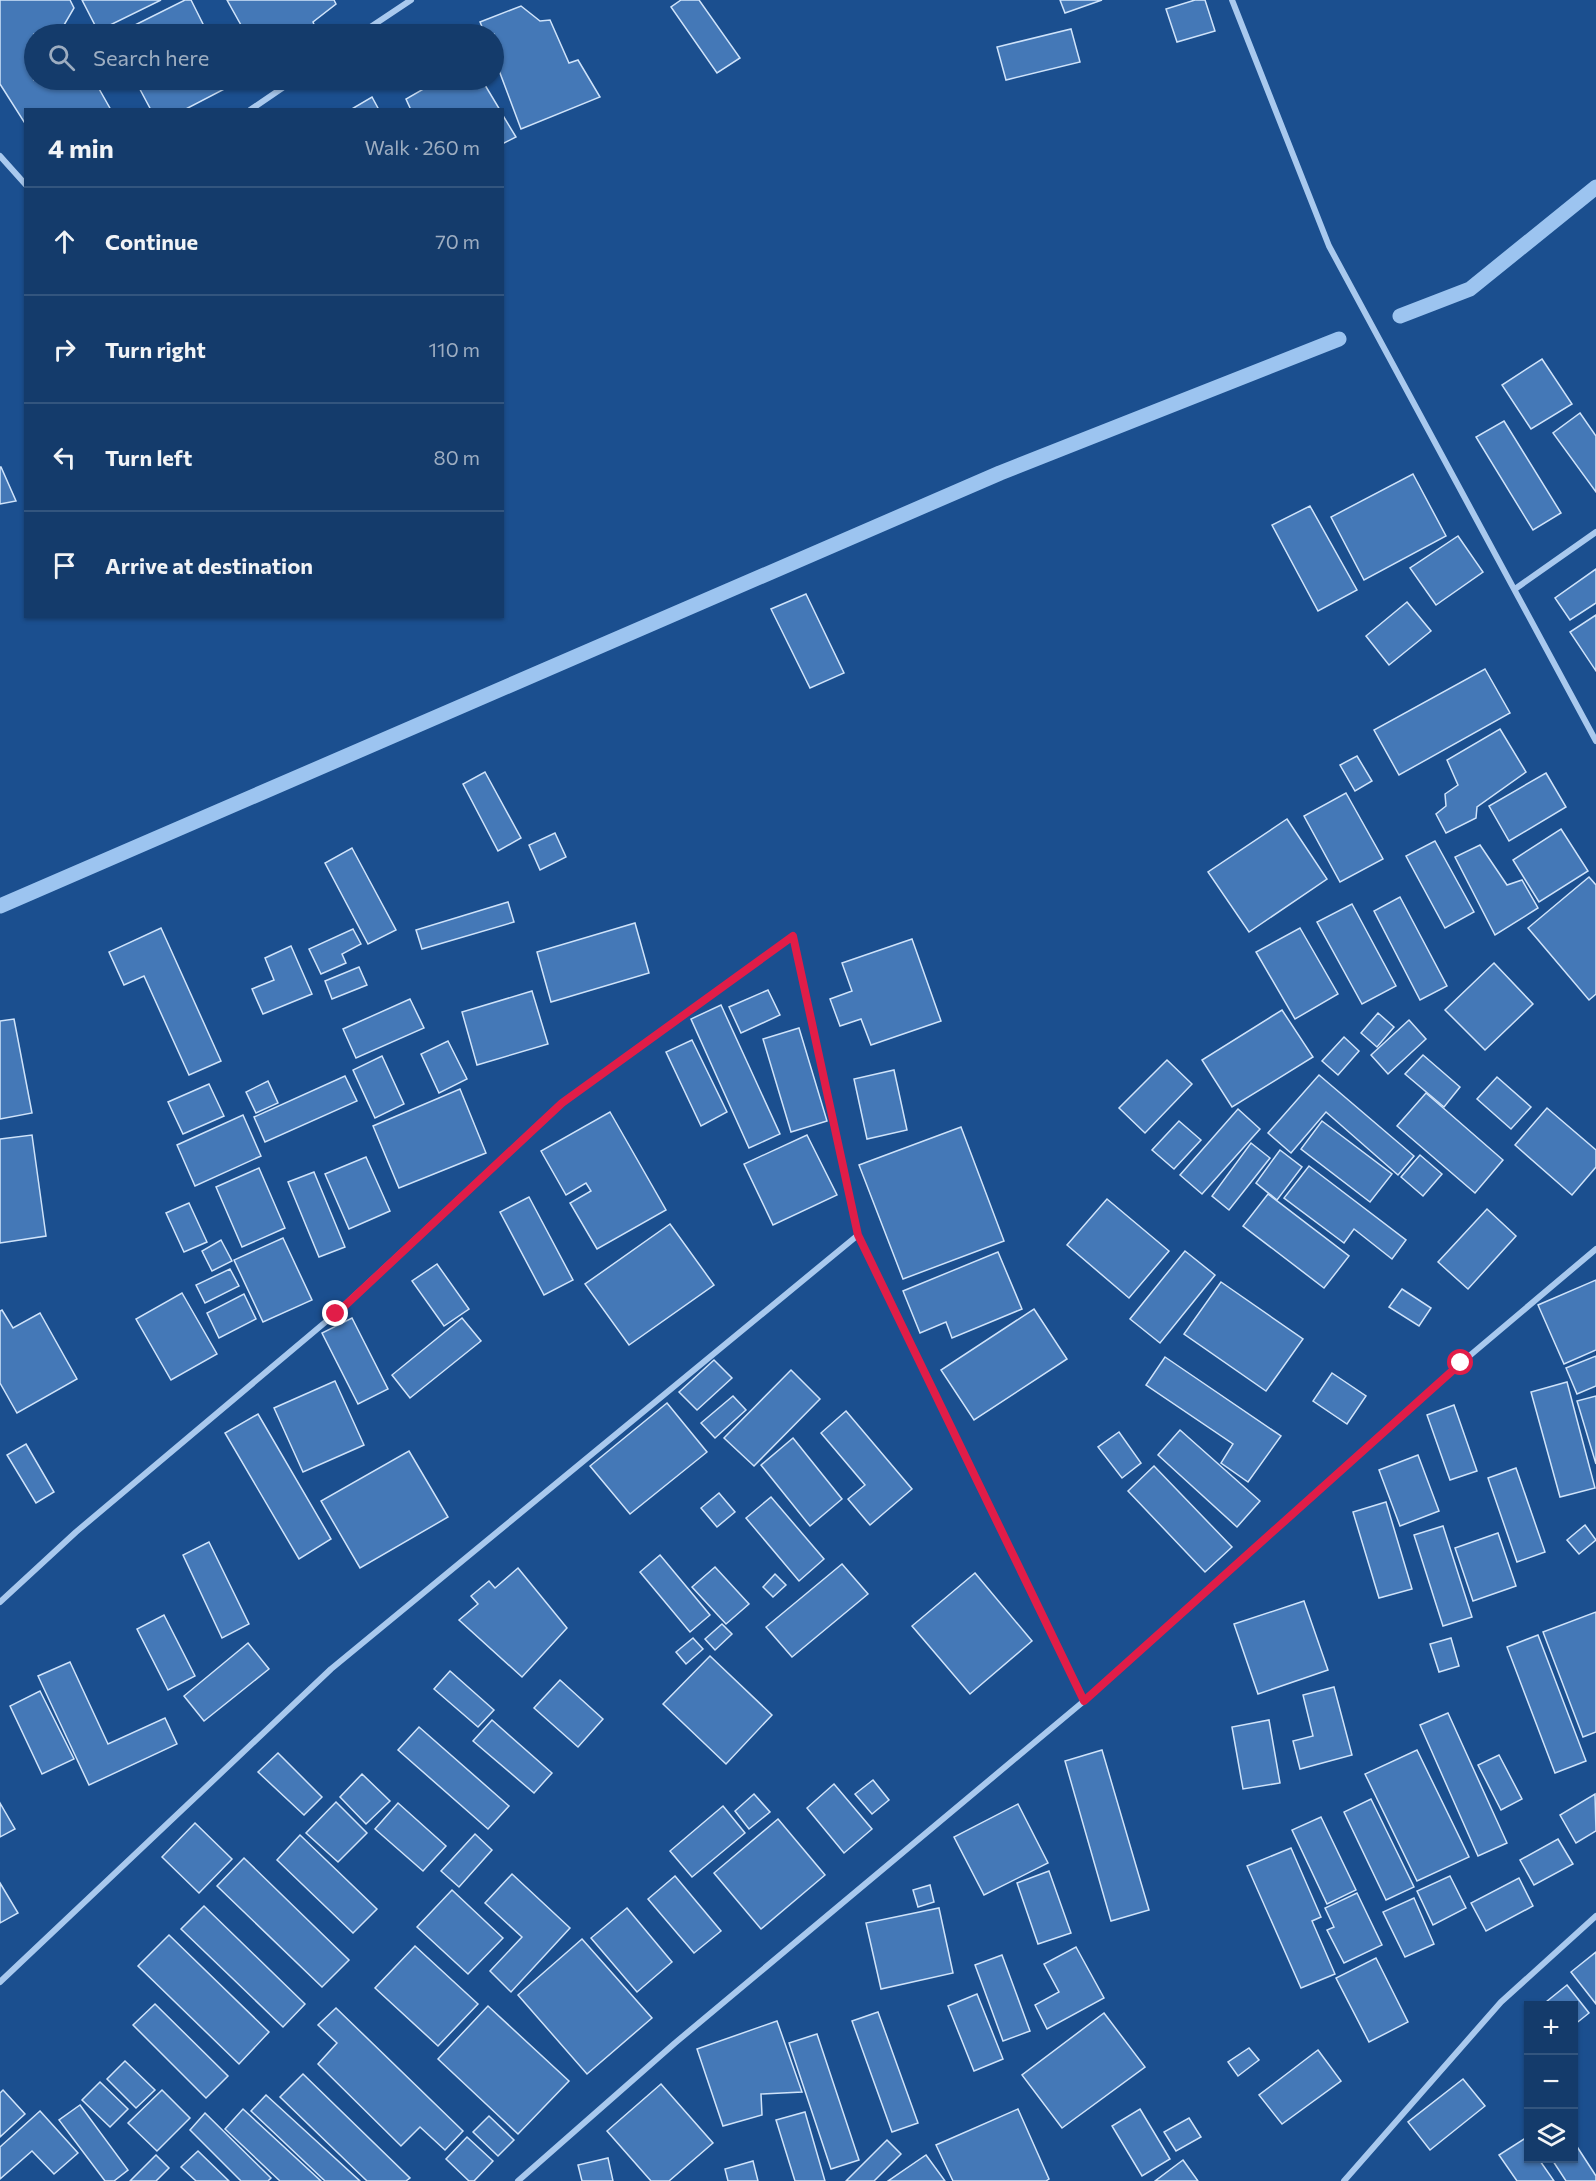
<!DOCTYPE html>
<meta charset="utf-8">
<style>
body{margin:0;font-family:Commissioner,sans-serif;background:#1d4271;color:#f1f3f6}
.controls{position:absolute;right:18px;bottom:18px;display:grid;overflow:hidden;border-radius:0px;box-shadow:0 2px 4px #0004}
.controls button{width:54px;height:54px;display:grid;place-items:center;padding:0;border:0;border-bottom:2px solid #33557e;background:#143b6b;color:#f1f3f6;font:30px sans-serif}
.stop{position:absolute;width:18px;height:18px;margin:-14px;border:4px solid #e11d48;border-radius:50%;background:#fff}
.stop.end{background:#e11d48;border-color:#fff;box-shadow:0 2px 6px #0008}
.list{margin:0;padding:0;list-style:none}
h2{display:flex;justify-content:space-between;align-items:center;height:78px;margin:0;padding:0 24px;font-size:26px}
h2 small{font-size:20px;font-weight:400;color:#9dadc1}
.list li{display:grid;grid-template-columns:39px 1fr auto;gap:18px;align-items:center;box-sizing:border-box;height:108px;padding:0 24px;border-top:2px solid #33557e}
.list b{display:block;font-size:22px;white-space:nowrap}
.list em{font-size:20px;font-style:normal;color:#9dadc1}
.icon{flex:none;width:33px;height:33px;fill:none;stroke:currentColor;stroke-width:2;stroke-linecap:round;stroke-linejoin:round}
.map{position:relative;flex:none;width:1596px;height:2181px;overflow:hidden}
.search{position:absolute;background:#143b6b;box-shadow:0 2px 4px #0004;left:24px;top:24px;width:480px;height:66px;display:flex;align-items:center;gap:15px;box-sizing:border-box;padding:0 21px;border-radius:33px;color:#9dadc1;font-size:22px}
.panel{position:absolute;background:#143b6b;box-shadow:0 2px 4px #0004;left:24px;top:108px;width:480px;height:510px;border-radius:0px}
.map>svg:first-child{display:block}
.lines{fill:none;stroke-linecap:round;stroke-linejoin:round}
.stream{stroke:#9cc4f0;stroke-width:15}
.building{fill:#4478b7;stroke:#cfe3fa;stroke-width:1.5}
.minor{stroke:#a9c9ee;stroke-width:6}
.route{stroke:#e11d48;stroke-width:8}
</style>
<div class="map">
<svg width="1596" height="2181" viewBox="0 0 1596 2181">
<rect width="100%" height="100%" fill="#1b4f8f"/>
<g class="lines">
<g class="stream">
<polyline points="1400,316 1470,289 1596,187"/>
<polyline points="0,906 1000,473 1339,339"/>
</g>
</g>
<g class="building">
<polygon points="0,0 70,0 74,8 64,25 69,34 34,34 34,80 94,80 111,110 26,110 26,125 0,84"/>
<polygon points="82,0 161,0 98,31"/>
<polygon points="185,0 191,0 208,34 117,34"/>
<polygon points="227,0 334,0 336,4 313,22 318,34 280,34 274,27 246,34"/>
<polygon points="681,0 699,0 740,58 717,73 671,7"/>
<polygon points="1060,0 1102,0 1065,13"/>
<polygon points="1195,0 1205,0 1215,31 1177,42 1166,9"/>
<polygon points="521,6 540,21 550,20 569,63 578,60 600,97 521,129 494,57 494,34 485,34 480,22"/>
<polygon points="1071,29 1080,62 1006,80 997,47"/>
<polygon points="135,80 231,80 234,84 184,110 151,110"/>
<polygon points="423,80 482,80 500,110 411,110 406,99 427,87"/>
<polygon points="372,97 379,110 350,110"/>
<polygon points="502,114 516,137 502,144"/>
<polygon points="1542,359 1572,404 1531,429 1502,385"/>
<polygon points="1580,413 1596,436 1596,492 1553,433"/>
<polygon points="1504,421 1561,513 1533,530 1476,437"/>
<polygon points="0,467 1,467 16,501 0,504"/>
<polygon points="1413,474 1446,536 1364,580 1331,517"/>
<polygon points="1310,506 1357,590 1318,611 1272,525"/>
<polygon points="1458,536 1483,572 1436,605 1410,568"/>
<polygon points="1596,569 1596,603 1570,620 1555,598"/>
<polygon points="806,594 844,673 810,688 771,609"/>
<polygon points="1407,602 1431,631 1389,665 1366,636"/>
<polygon points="1596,615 1596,671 1570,632"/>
<polygon points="1485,669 1510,713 1399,775 1374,730"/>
<polygon points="1500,729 1526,772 1477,807 1476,818 1446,833 1436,814 1446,806 1445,794 1458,785 1447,760"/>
<polygon points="1357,756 1372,781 1355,791 1340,765"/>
<polygon points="485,772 521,838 498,851 463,784"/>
<polygon points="1546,773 1566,807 1509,841 1489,806"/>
<polygon points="1346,793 1383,859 1340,882 1304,816"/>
<polygon points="1287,819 1327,879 1249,932 1208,872"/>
<polygon points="1561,829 1588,871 1539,902 1513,860"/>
<polygon points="555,833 566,857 540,870 529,845"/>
<polygon points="1435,841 1474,912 1445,928 1406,856"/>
<polygon points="1480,845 1507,885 1522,880 1538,908 1495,935 1455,857"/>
<polygon points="352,848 396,930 368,944 325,863"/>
<polygon points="1589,877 1596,885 1596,994 1589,1000 1528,928"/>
<polygon points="1400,897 1447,986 1420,1000 1374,911"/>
<polygon points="508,902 514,922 422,949 416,930"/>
<polygon points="1352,904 1396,986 1362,1004 1317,922"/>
<polygon points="635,923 649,973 551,1002 537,952"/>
<polygon points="161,928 221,1061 189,1075 144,976 124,985 109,952"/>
<polygon points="1300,928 1338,994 1295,1019 1256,952"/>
<polygon points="353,929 361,944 342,954 346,963 321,974 309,949"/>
<polygon points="912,939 941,1021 871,1045 861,1019 840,1026 830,999 852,991 842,963"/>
<polygon points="291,946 312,994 263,1014 252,989 274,980 265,958"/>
<polygon points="1494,963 1533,1004 1485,1050 1445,1010"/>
<polygon points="359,967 367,985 332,999 325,981"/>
<polygon points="768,990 780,1015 741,1033 729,1007"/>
<polygon points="532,991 548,1044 477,1065 462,1012"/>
<polygon points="410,999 424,1028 356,1058 343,1029"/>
<polygon points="721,1005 780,1134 749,1148 691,1019"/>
<polygon points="1282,1010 1313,1057 1232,1107 1202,1060"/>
<polygon points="1378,1013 1394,1027 1377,1047 1361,1033"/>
<polygon points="14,1019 32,1113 0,1119 0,1021"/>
<polygon points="1409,1020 1426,1039 1388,1074 1371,1055"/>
<polygon points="799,1028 827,1121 791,1132 763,1039"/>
<polygon points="1344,1037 1359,1051 1338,1075 1322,1061"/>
<polygon points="692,1040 727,1112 701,1126 666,1052"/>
<polygon points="448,1041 467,1079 439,1093 421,1054"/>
<polygon points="1423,1055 1460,1087 1444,1107 1405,1074"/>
<polygon points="382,1056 404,1104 375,1118 353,1070"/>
<polygon points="1167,1060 1192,1084 1145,1133 1119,1108"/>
<polygon points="894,1070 907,1130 867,1139 854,1079"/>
<polygon points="1319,1075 1414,1156 1398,1175 1326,1112 1291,1153 1268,1133"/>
<polygon points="345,1076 357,1101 265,1142 254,1117"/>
<polygon points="1497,1077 1531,1107 1511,1129 1477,1099"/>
<polygon points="268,1081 278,1103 256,1113 246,1092"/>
<polygon points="209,1084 224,1116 183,1134 168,1102"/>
<polygon points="460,1089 486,1153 399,1188 373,1126"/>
<polygon points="1426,1093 1503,1160 1475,1193 1397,1126"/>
<polygon points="1547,1108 1596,1150 1596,1167 1572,1195 1515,1145"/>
<polygon points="1238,1109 1260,1129 1202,1194 1180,1175"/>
<polygon points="610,1112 666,1210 597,1249 570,1203 591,1191 586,1183 566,1195 541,1151"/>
<polygon points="243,1115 261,1156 195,1186 177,1145"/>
<polygon points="1179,1121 1201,1140 1174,1169 1152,1150"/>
<polygon points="1322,1121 1392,1174 1370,1202 1301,1149"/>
<polygon points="961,1127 1004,1241 903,1279 859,1165"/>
<polygon points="32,1135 46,1236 0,1243 0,1139"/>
<polygon points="807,1135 837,1195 773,1225 744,1164"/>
<polygon points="1251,1143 1270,1158 1229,1210 1212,1196"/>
<polygon points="1280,1150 1302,1167 1277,1200 1256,1183"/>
<polygon points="1420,1155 1442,1174 1423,1196 1401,1177"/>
<polygon points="366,1157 390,1211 349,1229 325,1174"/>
<polygon points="1309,1166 1406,1240 1392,1259 1354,1229 1344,1243 1284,1198"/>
<polygon points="259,1168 285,1228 242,1247 216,1187"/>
<polygon points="314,1172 345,1247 319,1257 288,1182"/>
<polygon points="1268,1194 1349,1256 1324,1288 1243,1226"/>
<polygon points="529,1197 573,1280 544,1295 500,1212"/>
<polygon points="1107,1199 1169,1251 1129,1298 1067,1245"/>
<polygon points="189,1203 207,1242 184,1252 166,1213"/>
<polygon points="1487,1209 1516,1236 1468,1289 1438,1262"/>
<polygon points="670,1224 714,1285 629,1345 585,1284"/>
<polygon points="283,1238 312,1300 263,1322 234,1260"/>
<polygon points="221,1240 232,1261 212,1271 202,1251"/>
<polygon points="1185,1251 1215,1275 1160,1343 1130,1319"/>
<polygon points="998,1252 1022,1309 952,1338 946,1322 920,1333 903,1291"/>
<polygon points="437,1264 469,1309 444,1326 412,1281"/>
<polygon points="230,1269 239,1286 205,1303 196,1285"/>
<polygon points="1596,1280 1596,1350 1564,1364 1538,1305"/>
<polygon points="1221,1282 1303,1339 1266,1391 1184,1334"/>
<polygon points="1402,1289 1431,1308 1419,1326 1389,1307"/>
<polygon points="182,1293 217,1354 171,1380 136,1319"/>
<polygon points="244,1294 256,1319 219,1338 207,1313"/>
<polygon points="1034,1309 1067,1359 974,1420 941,1370"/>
<polygon points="2,1310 13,1328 40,1313 77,1379 17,1413 0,1383 0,1311"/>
<polygon points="352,1318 388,1389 358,1404 322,1333"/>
<polygon points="462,1318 481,1341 410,1398 392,1375"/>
<polygon points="1596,1356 1596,1386 1577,1394 1566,1368"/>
<polygon points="1165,1357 1281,1436 1248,1482 1221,1463 1233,1444 1146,1385"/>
<polygon points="714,1360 732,1378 697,1410 679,1392"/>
<polygon points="791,1370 820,1399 754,1466 724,1438"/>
<polygon points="1332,1373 1366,1396 1347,1424 1313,1401"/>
<polygon points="335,1381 364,1445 303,1472 274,1408"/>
<polygon points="1567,1382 1595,1488 1560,1497 1531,1392"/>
<polygon points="733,1396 746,1410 715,1438 701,1423"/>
<polygon points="1596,1396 1596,1464 1577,1401"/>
<polygon points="667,1403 707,1452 630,1514 590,1466"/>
<polygon points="1454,1405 1477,1471 1450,1480 1427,1415"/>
<polygon points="846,1411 912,1489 870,1525 848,1499 865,1485 821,1433"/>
<polygon points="258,1414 331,1539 299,1559 225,1433"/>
<polygon points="1180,1430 1260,1501 1237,1527 1158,1455"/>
<polygon points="1119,1432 1141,1463 1122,1478 1098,1447"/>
<polygon points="793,1438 842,1499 810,1526 761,1465"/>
<polygon points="26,1444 54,1492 36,1503 7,1455"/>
<polygon points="409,1451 448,1517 360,1568 321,1501"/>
<polygon points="1418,1455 1439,1511 1400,1526 1379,1470"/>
<polygon points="1154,1466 1232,1547 1205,1572 1128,1491"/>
<polygon points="1516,1468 1545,1552 1517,1562 1488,1478"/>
<polygon points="719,1493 735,1512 717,1527 701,1508"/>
<polygon points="771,1497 824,1559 799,1581 746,1518"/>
<polygon points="1386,1502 1412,1589 1379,1598 1353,1512"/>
<polygon points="1585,1525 1596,1540 1579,1554 1567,1540"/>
<polygon points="1443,1526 1472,1617 1443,1626 1414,1535"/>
<polygon points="1498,1533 1516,1586 1473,1601 1455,1548"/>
<polygon points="209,1542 249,1624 222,1638 183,1555"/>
<polygon points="660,1555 710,1615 690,1632 640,1572"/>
<polygon points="842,1564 868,1594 792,1657 766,1627"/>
<polygon points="715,1567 749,1604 726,1624 692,1587"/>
<polygon points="518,1568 567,1628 522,1677 459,1620 478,1604 471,1596 489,1581 495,1588"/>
<polygon points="975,1573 1032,1641 970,1694 912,1626"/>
<polygon points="775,1574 786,1585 773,1597 763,1587"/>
<polygon points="1304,1601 1328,1670 1258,1694 1234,1624"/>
<polygon points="1596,1612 1596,1732 1583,1737 1543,1632"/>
<polygon points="164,1615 195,1676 168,1690 137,1629"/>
<polygon points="722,1624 732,1634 715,1650 705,1639"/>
<polygon points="1538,1635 1586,1761 1555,1773 1507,1647"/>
<polygon points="693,1638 703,1649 686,1664 676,1652"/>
<polygon points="1451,1638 1459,1666 1439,1672 1430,1644"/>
<polygon points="248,1643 269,1669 204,1721 184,1696"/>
<polygon points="710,1656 772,1715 726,1764 663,1704"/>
<polygon points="70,1662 108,1744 165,1718 177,1744 89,1785 38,1676"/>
<polygon points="450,1671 494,1710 478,1727 434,1689"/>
<polygon points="560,1680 603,1719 578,1747 534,1708"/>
<polygon points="1334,1687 1352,1755 1300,1769 1293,1741 1313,1736 1303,1695"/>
<polygon points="40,1691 74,1759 42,1774 10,1706"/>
<polygon points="1448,1713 1507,1843 1478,1856 1420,1725"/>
<polygon points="492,1720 552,1773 534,1793 473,1741"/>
<polygon points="1269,1720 1280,1783 1243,1789 1232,1727"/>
<polygon points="419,1727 509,1806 488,1829 398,1750"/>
<polygon points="1102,1750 1149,1910 1111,1921 1065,1761"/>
<polygon points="1417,1750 1469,1857 1417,1881 1365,1774"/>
<polygon points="278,1753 322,1797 304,1815 258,1772"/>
<polygon points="1499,1755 1522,1799 1501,1810 1478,1765"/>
<polygon points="362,1774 390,1801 366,1824 340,1797"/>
<polygon points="873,1780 889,1800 872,1814 855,1794"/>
<polygon points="834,1784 872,1829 844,1853 807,1808"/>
<polygon points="754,1794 770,1812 749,1829 735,1811"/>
<polygon points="1595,1794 1596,1831 1576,1843 1560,1815"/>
<polygon points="1371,1799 1414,1887 1386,1900 1344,1812"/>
<polygon points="336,1802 367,1833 338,1862 306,1833"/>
<polygon points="0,1803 15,1829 0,1837"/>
<polygon points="398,1803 446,1846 423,1871 375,1829"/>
<polygon points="1018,1804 1048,1863 984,1895 954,1837"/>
<polygon points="723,1806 745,1833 692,1877 670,1851"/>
<polygon points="1321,1817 1356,1890 1327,1904 1292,1830"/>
<polygon points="778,1819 825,1875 761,1929 714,1873"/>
<polygon points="195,1823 232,1859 199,1893 162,1857"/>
<polygon points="475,1834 492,1850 459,1887 441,1871"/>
<polygon points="300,1835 377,1909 353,1933 277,1860"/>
<polygon points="1558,1839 1573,1864 1534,1885 1520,1860"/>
<polygon points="1291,1848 1321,1917 1312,1921 1335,1974 1301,1988 1247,1866"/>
<polygon points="244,1858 349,1960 322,1987 217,1886"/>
<polygon points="1049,1871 1071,1933 1038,1944 1017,1883"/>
<polygon points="512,1874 570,1928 511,1992 490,1971 522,1937 485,1903"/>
<polygon points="675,1876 721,1931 694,1953 648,1899"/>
<polygon points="1450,1876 1466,1908 1433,1925 1417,1891"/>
<polygon points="1519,1878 1533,1906 1486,1931 1471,1903"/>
<polygon points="0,1883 18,1913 0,1923"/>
<polygon points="930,1885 934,1902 918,1907 913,1890"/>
<polygon points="452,1890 503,1938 468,1974 417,1927"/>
<polygon points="1357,1893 1382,1945 1344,1963 1327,1930 1334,1927 1325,1908"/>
<polygon points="1414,1898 1434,1944 1405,1957 1383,1912"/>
<polygon points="204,1906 305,2004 283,2027 181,1929"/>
<polygon points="627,1908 672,1962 637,1992 591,1938"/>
<polygon points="939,1908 953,1973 881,1989 866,1923"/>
<polygon points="169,1935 269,2032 239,2064 138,1966"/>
<polygon points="582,1939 652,2018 587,2074 518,1995"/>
<polygon points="415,1946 478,2004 438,2046 375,1988"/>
<polygon points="1076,1947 1104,1998 1047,2029 1035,2005 1059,1992 1044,1964"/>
<polygon points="1596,1952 1596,2004 1571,1972"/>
<polygon points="1002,1955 1030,2031 1003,2041 975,1965"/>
<polygon points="1376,1958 1408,2022 1369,2042 1336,1978"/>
<polygon points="1567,1985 1589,2013 1574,2025 1574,2006 1541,2006"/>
<polygon points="977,1994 1003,2059 974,2071 948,2006"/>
<polygon points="155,2004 228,2076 206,2098 133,2025"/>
<polygon points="488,2006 569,2081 518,2134 438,2059"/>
<polygon points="336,2008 463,2131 445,2150 420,2127 401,2146 318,2064 337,2043 318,2025"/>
<polygon points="878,2012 918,2123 892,2132 852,2021"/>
<polygon points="1104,2013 1145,2067 1062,2128 1022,2075"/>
<polygon points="777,2021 802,2092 761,2094 762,2115 723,2126 697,2049"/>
<polygon points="817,2034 859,2160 831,2169 789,2043"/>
<polygon points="1249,2048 1259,2060 1238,2076 1228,2062"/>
<polygon points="1318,2050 1341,2081 1282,2124 1259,2095"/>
<polygon points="125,2061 155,2090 136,2108 107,2079"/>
<polygon points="303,2074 410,2178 406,2181 367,2181 280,2097"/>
<polygon points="1463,2079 1485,2106 1430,2150 1408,2122"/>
<polygon points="100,2082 128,2109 110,2127 82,2100"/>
<polygon points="661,2084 713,2143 669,2181 651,2181 607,2131"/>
<polygon points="3,2090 25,2114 0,2137 0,2093"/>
<polygon points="162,2090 190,2118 157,2151 128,2123"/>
<polygon points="266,2095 360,2181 325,2181 251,2111"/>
<polygon points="80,2105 128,2170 114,2181 105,2181 59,2120"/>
<polygon points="243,2109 321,2181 280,2181 225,2129"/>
<polygon points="1018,2109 1049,2179 1046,2181 953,2181 936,2145"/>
<polygon points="1140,2109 1170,2159 1142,2176 1112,2126"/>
<polygon points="40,2111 78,2153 54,2174 32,2151 0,2179 0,2147"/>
<polygon points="805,2112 825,2181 795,2181 776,2120"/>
<polygon points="205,2113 271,2178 268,2181 241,2181 190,2130"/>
<polygon points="489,2116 514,2140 498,2156 473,2132"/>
<polygon points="1189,2118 1201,2137 1176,2151 1164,2132"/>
<polygon points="467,2137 493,2161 474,2181 469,2181 446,2159"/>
<polygon points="1524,2139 1528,2145 1528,2158 1538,2158 1554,2181 1517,2181 1499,2155"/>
<polygon points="887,2140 901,2154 874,2181 846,2181"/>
<polygon points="1574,2142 1596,2176 1596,2181 1566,2181 1551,2158 1574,2158"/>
<polygon points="198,2151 229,2181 196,2181 181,2167"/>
<polygon points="156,2155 169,2168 156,2181 130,2181"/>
<polygon points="926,2155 945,2181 888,2181"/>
<polygon points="608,2158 613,2181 582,2181 578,2165"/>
<polygon points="1183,2160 1198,2181 1155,2181"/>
<polygon points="753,2161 758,2181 728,2181 725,2169"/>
</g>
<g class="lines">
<g class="minor">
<polyline points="1232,0 1329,246 1596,741"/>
<polyline points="360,34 411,0"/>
<polyline points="250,110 294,80"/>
<polyline points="0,156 26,185"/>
<polyline points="1515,589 1596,532"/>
<polyline points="0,1602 76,1532 335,1314 562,1103 793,936 858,1235 1084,1701"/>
<polyline points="0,1982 331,1669 858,1235"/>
<polyline points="518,2181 675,2043 1084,1701 1461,1363 1596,1249"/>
<polyline points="1344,2181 1501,2002 1596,1916"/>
</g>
</g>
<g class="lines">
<polyline class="route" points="336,1314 562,1103 793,936 858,1235 1084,1701 1461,1363"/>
</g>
</svg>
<div class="controls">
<button>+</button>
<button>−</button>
<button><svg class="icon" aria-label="layers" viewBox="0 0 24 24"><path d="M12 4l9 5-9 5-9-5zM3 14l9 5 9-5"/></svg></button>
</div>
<div class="stop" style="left:1461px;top:1363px"></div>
<div class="stop end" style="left:336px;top:1314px"></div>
<div class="search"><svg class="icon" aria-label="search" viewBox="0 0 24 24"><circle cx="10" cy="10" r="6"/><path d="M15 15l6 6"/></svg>Search here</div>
<section class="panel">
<h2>4 min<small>Walk · 260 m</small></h2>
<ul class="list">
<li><svg class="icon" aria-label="ahead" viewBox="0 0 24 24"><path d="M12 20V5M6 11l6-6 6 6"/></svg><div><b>Continue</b></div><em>70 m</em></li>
<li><svg class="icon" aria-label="right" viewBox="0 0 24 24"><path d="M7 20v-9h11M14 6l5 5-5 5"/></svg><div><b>Turn right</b></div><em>110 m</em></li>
<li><svg class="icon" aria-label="left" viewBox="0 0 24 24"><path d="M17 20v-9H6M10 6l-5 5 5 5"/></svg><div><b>Turn left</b></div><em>80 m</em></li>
<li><svg class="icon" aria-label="arrive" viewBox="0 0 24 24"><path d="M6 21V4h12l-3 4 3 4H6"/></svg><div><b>Arrive at destination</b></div></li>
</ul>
</section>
</div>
